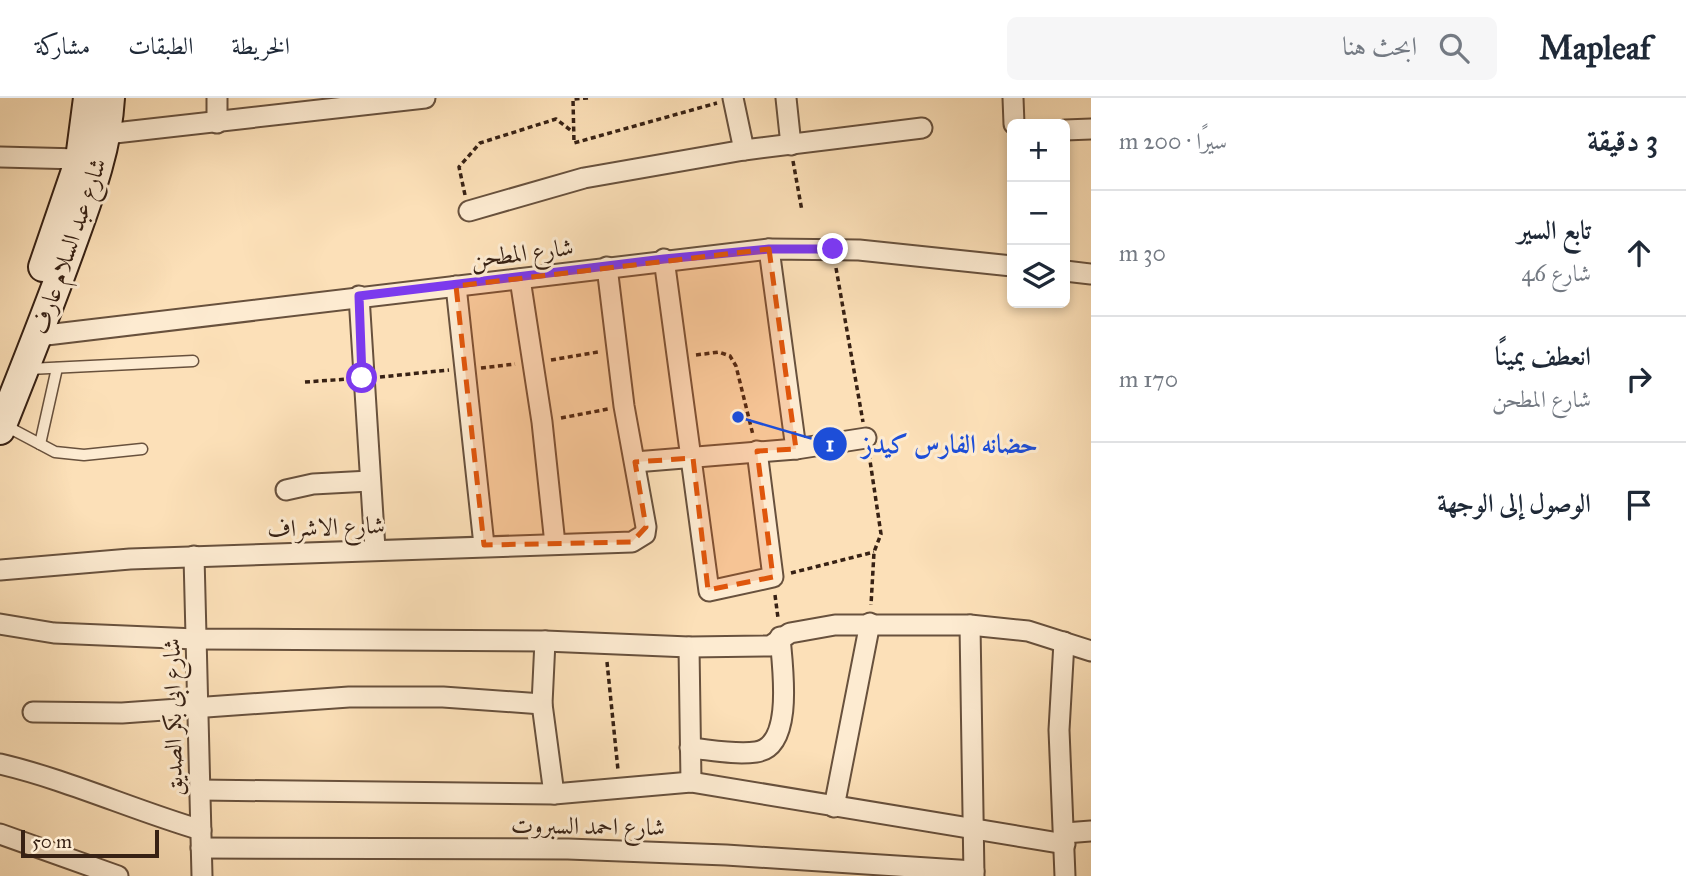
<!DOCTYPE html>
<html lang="ar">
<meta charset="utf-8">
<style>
body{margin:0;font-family:"IM FELL Great Primer",Amiri,serif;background:#f6f6f7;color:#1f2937;direction:rtl}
.controls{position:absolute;right:21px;top:21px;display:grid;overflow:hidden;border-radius:10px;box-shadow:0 4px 10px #0003}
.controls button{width:63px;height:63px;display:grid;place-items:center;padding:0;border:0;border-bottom:2px solid #e0e1e3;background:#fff;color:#1f2937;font:35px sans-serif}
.scale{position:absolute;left:21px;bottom:18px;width:138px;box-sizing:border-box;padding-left:7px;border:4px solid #372114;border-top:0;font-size:19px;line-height:24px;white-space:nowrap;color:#372114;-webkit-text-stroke:5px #fdebd1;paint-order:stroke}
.stop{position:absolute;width:21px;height:21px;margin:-16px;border:5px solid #7c3aed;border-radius:50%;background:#fff}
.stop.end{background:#7c3aed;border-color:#fff;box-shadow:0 2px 7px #0008}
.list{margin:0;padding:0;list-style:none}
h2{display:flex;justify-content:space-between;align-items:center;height:91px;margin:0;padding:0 28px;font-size:30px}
h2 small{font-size:23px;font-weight:400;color:#747a83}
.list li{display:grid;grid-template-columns:46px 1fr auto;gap:21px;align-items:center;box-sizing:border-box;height:126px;padding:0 28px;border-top:2px solid #e0e1e3}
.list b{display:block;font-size:26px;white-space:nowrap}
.list p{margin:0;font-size:23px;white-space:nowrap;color:#747a83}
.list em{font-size:23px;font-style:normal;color:#747a83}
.icon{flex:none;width:38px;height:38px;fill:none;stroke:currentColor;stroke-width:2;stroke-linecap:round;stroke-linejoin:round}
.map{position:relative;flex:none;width:1091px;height:778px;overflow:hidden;direction:ltr}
header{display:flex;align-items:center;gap:42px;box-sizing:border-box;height:98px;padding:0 35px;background:#fff;border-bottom:2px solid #e0e1e3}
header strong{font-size:33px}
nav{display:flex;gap:38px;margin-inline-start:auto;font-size:24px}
.search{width:490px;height:63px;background:#f6f6f7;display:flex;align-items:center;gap:18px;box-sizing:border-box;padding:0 24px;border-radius:10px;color:#747a83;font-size:26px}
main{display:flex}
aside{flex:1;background:#fff}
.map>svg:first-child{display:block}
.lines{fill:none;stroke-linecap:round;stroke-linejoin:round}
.lane-casing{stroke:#68513d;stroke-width:13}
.street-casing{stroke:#68513d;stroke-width:23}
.secondary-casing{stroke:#372114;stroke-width:32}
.path{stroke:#372114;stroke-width:3.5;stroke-dasharray:5 3.5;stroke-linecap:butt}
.lane{stroke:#fdebd1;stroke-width:10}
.street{stroke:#fdebd1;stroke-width:19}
.secondary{stroke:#fdebd1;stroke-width:28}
.route{stroke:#7c3aed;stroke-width:9}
.marked{fill:#df560c;fill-opacity:0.2;stroke:#df560c;stroke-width:5;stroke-dasharray:14 9;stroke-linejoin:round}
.labels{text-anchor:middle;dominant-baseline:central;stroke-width:6;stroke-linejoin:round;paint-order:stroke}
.street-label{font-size:24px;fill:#372114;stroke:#fdebd1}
.leader{fill:none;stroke:#1d4ed8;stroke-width:2.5}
.callout-dot{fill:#1d4ed8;stroke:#fdebd1;stroke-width:2.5}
.mark-label{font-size:21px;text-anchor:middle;font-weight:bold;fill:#fff}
.callout-label{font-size:26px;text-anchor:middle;font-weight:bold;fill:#1d4ed8;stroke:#fdebd1;stroke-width:6;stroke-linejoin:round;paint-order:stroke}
</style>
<header>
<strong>Mapleaf</strong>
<div class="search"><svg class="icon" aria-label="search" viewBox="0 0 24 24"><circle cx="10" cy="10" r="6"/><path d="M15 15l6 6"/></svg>ابحث هنا</div>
<nav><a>الخريطة</a><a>الطبقات</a><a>مشاركة</a></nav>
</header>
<main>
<aside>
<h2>3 دقيقة<small>سيرًا · 200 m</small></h2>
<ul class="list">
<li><svg class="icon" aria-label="ahead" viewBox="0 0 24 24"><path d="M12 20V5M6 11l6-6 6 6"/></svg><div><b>تابع السير</b><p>شارع 46</p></div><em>30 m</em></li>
<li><svg class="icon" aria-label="right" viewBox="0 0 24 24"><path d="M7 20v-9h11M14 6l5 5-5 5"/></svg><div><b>انعطف يمينًا</b><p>شارع المطحن</p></div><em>170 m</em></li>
<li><svg class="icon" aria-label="arrive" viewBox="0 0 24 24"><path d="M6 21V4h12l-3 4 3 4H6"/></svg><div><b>الوصول إلى الوجهة</b></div></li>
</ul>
</aside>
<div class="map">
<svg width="1091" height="778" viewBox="0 0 1091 778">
<rect width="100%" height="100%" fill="#fce0b8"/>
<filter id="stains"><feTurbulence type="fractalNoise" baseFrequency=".00286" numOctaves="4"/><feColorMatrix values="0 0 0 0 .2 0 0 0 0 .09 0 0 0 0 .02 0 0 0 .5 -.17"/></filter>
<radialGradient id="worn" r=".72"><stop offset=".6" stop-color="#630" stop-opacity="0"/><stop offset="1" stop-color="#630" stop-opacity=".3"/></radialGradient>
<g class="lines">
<defs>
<g id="lane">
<polyline points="29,271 193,263"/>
<polyline points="6,328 55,354 84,357 142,351"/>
<polyline points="40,346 57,270"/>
</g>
<g id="street">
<polyline points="733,0 744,52"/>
<polyline points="786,0 791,47"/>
<polyline points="1013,0 1014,26"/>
<polyline points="217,25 217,0"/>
<polyline points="1065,32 1091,31"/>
<polyline points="106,36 425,0"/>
<polyline points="0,59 80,61"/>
<polyline points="469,113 584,80 744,52 922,30"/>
<polyline points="769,151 796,351"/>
<polyline points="664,161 709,493 773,479 757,353"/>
<polyline points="1065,173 1091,176"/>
<polyline points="520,181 542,324 555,446"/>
<polyline points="456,188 484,447"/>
<polyline points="359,198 375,451"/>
<polyline points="38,238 769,151 859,152 1012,168"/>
<polyline points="635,364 796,351 866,340"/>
<polyline points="286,392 313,386 370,383"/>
<polyline points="194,458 202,778"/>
<polyline points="0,472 130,461 632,444 645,436 646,429 624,308 607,169"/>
<polyline points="0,526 54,535 196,541 545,543 689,549 770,548 790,535 835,527 970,527 1028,533 1091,553"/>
<polyline points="970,527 974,778"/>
<polyline points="545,543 542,606 554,696"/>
<polyline points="1064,544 1059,632 1065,778"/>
<polyline points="689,549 691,684"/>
<polyline points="33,614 122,615 349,599 443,599 542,606"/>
<path d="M690 650C711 652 735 657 756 654 795 649 782 566 780 539"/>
<path d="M0 666C68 682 133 712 201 732"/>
<polyline points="200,692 554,696 691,684 1065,746"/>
<polyline points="834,709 870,525"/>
<polyline points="1065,735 1091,733"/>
<polyline points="0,736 118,778"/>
<polyline points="201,750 568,751 726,757 974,773"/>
</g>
<g id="secondary">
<polyline points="43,169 80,61 88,0"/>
<path d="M0 332C24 272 48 212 70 151 88 101 107 53 110 0"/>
</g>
</defs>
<use href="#lane" class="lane-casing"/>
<use href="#street" class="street-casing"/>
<use href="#secondary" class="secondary-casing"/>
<g class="path">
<polyline points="588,0 573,1 574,45 717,5"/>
<polyline points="793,63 802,113"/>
<polyline points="465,97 459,69 480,45 556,21 573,34"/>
<polyline points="836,170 863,324"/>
<polyline points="696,257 719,254 730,258 736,268 753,337"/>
<polyline points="551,262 598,254"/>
<polyline points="481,270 515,266"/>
<polyline points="380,279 449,272"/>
<polyline points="305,284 348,281"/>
<polyline points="561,320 608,311"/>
<polyline points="869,356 881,436 874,454 871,507"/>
<polyline points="791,475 874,454"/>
<polyline points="775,497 778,520"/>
<polyline points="607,564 618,672"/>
</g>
<use href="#lane" class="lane"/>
<use href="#street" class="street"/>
<use href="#secondary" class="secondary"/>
</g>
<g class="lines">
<polyline class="route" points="362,280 359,198 664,161 769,151 833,151"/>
</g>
<path class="marked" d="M769 151 796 351 757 353 773 479 708 492 693 360 635 364 646 429 632 444 484 447 456 188Z"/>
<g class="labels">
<g class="street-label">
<text transform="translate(69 148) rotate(-71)">شارع عبد السلام عارف</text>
<text transform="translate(522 155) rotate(-7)">شارع المطحن</text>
<text transform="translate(326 429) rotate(-2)">شارع الاشراف</text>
<text transform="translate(173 619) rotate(-91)">شارع ابى بكر الصديق</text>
<text transform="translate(588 728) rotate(1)">شارع احمد السبروت</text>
</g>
</g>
<path class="leader" d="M738 319L830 346"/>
<g class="callout-dot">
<circle cx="738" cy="319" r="7"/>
<circle cx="830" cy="346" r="18"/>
</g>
<g class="mark-label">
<text x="830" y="353">1</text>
</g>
<g class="callout-label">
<text x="950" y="355">حضانه الفارس كيدز</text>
</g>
<rect width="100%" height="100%" filter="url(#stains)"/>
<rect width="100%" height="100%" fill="url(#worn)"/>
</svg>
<div class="controls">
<button>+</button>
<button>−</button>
<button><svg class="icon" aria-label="layers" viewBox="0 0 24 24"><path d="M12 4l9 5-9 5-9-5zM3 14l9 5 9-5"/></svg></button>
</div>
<div class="scale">50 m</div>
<div class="stop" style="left:362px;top:280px"></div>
<div class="stop end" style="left:833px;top:151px"></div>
</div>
</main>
